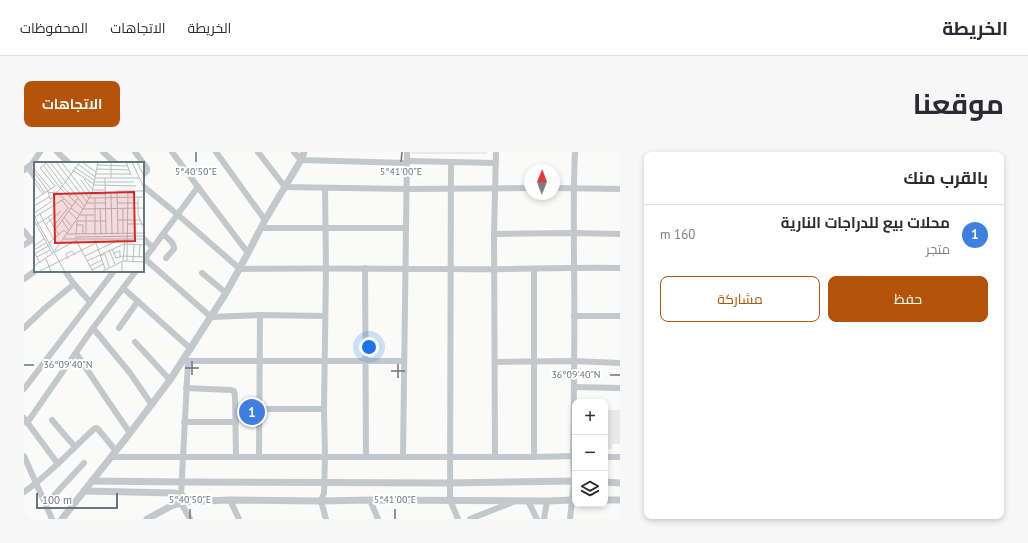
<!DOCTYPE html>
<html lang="ar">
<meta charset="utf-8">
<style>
body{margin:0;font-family:"PT Sans",Cairo,sans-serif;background:#f7f7f7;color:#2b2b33;direction:rtl}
.controls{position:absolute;right:12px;bottom:12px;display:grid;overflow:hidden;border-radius:8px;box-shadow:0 2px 6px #0003}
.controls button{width:36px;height:36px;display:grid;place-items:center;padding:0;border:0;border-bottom:1px solid #e1e1e2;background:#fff;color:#2b2b33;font:20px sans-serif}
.compass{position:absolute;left:500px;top:12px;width:36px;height:36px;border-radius:50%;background:#fff;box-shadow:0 2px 6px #0003;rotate:1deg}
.scale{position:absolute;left:12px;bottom:10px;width:82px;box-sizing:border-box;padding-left:4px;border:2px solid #657683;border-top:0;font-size:11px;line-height:14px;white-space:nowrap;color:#657683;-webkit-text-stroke:3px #fff;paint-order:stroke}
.you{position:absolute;left:345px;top:195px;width:14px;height:14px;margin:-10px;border:3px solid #fff;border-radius:50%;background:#1a73e8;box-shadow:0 0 0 6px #1a73e833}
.badge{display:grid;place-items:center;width:26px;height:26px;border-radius:50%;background:#b45309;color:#fff;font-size:13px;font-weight:700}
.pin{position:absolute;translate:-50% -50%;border:2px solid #fff;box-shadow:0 1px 4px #0006}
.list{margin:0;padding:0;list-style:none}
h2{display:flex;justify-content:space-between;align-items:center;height:52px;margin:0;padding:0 16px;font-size:17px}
h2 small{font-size:13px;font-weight:400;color:#7c7c81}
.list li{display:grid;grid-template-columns:26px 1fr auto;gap:12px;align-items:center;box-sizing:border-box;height:60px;padding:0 16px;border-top:1px solid #e1e1e2}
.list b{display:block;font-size:15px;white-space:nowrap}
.list p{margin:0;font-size:13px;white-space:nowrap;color:#7c7c81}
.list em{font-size:13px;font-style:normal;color:#7c7c81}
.actions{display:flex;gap:8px;padding:12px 16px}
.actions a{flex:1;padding:9px 0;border:1px solid #b45309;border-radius:8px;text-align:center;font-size:14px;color:#b45309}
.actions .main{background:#b45309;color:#fff}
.icon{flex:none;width:22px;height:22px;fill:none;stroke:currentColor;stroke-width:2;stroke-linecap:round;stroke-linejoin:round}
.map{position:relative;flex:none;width:596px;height:367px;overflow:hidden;direction:ltr;border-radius:8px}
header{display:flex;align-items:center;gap:24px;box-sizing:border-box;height:56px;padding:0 20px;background:#fff;border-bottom:1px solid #e1e1e2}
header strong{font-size:19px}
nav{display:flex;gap:22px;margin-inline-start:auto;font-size:14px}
.intro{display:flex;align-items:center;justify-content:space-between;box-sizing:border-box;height:96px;padding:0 24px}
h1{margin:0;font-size:28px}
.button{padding:10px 18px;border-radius:8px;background:#b45309;color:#fff;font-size:14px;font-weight:700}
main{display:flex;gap:24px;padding:0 24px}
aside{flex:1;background:#fff;border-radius:8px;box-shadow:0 2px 6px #0003}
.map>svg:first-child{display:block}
.built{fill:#e8e9e9}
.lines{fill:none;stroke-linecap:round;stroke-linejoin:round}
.minor{stroke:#c3c8cc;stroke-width:6}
.tertiary{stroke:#c3c8cc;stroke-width:7}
.ticks{fill:none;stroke:#657683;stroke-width:1.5}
.inset-road{fill:none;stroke:#b5bdc2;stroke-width:1}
.view{fill:#d62828;fill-opacity:0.15;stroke:#d62828;stroke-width:2}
.inset-edge{fill:none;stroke:#657683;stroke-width:2}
.ticks-label{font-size:10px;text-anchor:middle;fill:#657683;stroke:#fff;stroke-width:4;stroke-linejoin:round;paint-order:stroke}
</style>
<header>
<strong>الخريطة</strong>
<nav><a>الخريطة</a><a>الاتجاهات</a><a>المحفوظات</a></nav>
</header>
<div class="intro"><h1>موقعنا</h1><a class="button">الاتجاهات</a></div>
<main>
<aside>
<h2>بالقرب منك<small></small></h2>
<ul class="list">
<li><span class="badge" style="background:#3f7fe0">1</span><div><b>محلات بيع للدراجات النارية</b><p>متجر</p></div><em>160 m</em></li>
</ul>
<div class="actions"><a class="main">حفظ</a><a>مشاركة</a></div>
</aside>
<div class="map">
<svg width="596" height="367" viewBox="0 0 596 367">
<rect width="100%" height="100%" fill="#fafaf8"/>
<g class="built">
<rect x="387" y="0" width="76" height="2"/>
<polygon points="581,258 596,258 596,292 588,292 588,297 581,297"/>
</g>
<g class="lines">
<g class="minor">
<polyline points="33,0 45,11"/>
<polyline points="79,0 91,11"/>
<polyline points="111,0 123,16 123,19 119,23"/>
<polyline points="148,0 174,35 224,101"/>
<polyline points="192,0 241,68"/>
<polyline points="234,0 261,35 383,37 506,36"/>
<polyline points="270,0 277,8 383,11"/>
<polyline points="383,9 472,11"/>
<polyline points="427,10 426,348 434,367"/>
<polyline points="4,15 11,25"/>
<polyline points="0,18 8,12 16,0"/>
<path d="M119 34 153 62 216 117C286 116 356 117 426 117 482 118 539 115 596 116"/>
<polyline points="301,36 302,116 300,257 301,305 300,341 297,349 302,367"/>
<polyline points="530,36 596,37"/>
<polyline points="237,76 382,76"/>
<polyline points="0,79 7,88"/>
<path d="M139 82C143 86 151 91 150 97L142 106"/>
<polyline points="470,82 549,81 596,82"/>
<polyline points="119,86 129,96"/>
<polyline points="0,93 11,86"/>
<polyline points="121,107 187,165 236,163 301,164"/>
<polyline points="119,109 174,35"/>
<polyline points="341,116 342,305"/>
<polyline points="510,117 510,305"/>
<polyline points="41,119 50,132 66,150"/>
<polyline points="178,121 202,141"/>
<polyline points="0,127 11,119"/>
<polyline points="99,136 167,197"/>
<polyline points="550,164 596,164"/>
<polyline points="0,176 21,156 50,132"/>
<polyline points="69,176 106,221 128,253"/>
<polyline points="95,176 114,149"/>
<polyline points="111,190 146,228"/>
<polyline points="52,201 84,249 106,281"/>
<polyline points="159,209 380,209"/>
<polyline points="164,210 157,343 157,351 166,367"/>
<polyline points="471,210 550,209 596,211"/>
<polyline points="550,235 596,236"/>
<polyline points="162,236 207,238 210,239 211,245 212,305"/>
<polyline points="0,237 90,119"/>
<polyline points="235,257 300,257"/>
<polyline points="0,266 34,312"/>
<polyline points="28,268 51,295"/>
<polyline points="160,270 212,270"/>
<polyline points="3,271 69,176 112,119"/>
<polyline points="0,304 28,367"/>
<polyline points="87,305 510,305 551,304"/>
<polyline points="235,305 236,163"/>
<polyline points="379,305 383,0"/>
<polyline points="471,305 470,82 472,0"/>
<polyline points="581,305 596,305"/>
<path d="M0 340C26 322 47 298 70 277L72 276 74 277 92 299"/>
<polyline points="206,348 215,367"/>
<polyline points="346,348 354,367"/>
<polyline points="504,349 513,367"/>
<polyline points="22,352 60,311"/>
<polyline points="446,367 489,350"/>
<polyline points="520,367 523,349"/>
<path d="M546 367 550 329 549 304C550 241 551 178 550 116 550 77 549 39 551 0"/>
</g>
<g class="tertiary">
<polyline points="68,329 158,330 424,331 551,329"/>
<polyline points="581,330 596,331"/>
<polyline points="60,339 151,341 157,343 166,349"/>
<polyline points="581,348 596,348"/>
<polyline points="38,367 106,281 146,228 202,141 224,101 241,68 277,8 280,0"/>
<polyline points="123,367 149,353 166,349 182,349 206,348 297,349 346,348 523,349 551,348"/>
</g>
</g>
<path class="ticks" d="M172 10V0M377 10 378 0M0 213H10M161 216H175M367 219H381M168 223V209M586 223H596M374 226V212M166 367V357M371 367V357"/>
<g transform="translate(10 10)">
<rect width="110" height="110" fill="#fafaf8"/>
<path class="inset-road" d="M14 0 6 6 21 24M16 0 51 45M22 0 33 14M27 0 36 11M48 0 62 10M92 0 97 13M98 0 110 26M103 0 110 14M13 2 28 22M44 2 61 15M63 3 94 4M10 4 26 26 49 47 110 46M40 5 60 18M0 7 17 27M63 7 95 8M38 8 60 22M0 10 14 29M36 11 55 36 110 35M62 12H97M33 14 53 40M0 16 11 31M61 16H105M71 16 72 71M77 16V0M50 17 58 27M47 18 57 32H71M0 20 9 32M60 20H100M27 23 37 33 35 35M59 23 102 24M58 28H71M14 29 16 37 21 34 46 0M14 31 23 30 38 44M77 32 78 72M104 35V53L110 66M110 35V51M61 36V73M0 38 21 24M52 41H72M83 41H104M0 44 15 35M37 46 46 53H61M66 46 67 71M89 46V71M34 49 43 57M0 51 18 39M6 52 20 78M52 53V72M0 54 31 110M1 55 30 37M14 55 25 73M30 55 38 65M0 58 18 91M28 58 35 69M84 58H107M42 59H71M12 62 27 49M94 62H108M42 63H49V72M0 64 19 52M19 65 34 46 28 38M21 68 44 36M84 71 83 29H110M33 72 110 71M42 73 43 60M41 75 110 74M29 77H110M42 78 59 110M61 78 71 107M15 81 30 68 33 71M0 84 10 77M78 87 82 96 89 94 110 95M0 88 12 81M75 88 81 102M0 90 6 101M21 90 43 78M80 91 86 89V95M0 92 14 84M51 94 85 78M66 94 71 92 75 105M3 95 16 88M105 95 106 83M12 97 17 110M34 97 32 92 38 89 41 93M53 99 90 82 110 83M89 99 91 77M93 99 94 29M99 99 100 83M0 104 19 91 43 57 58 31 64 0M56 104 68 98M58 108 69 102M4 110 62 81M67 110 89 99 110 100M77 110H88V100"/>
<path class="view" d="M100 30 101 79 21 81 20 32Z"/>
<rect width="110" height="110" class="inset-edge"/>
</g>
<g class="ticks-label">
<text x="172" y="23">5°40'50"E</text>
<text x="377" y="23">5°41'00"E</text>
<text x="44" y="216">36°09'40"N</text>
<text x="552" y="226">36°09'40"N</text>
<text x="166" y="351">5°40'50"E</text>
<text x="371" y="351">5°41'00"E</text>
</g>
</svg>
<div class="controls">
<button>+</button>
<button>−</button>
<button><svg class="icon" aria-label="layers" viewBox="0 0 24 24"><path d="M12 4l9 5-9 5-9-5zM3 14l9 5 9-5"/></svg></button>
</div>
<svg class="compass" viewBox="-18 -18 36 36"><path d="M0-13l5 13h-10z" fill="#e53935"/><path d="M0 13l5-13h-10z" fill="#7c7c81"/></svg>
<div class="scale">100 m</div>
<div class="you"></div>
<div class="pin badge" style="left:228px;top:260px;background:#3f7fe0">1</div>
</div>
</main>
